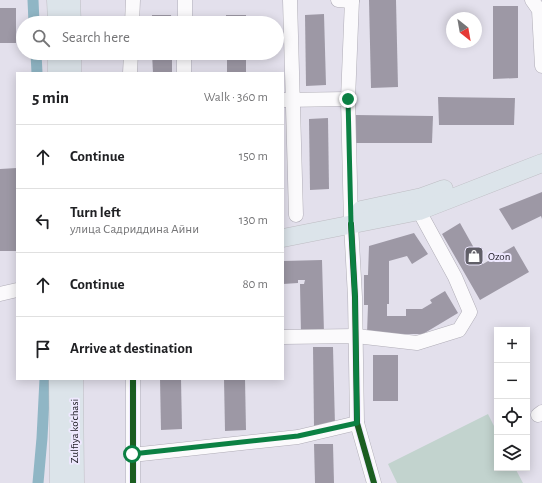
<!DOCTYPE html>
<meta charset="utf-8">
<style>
body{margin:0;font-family:"Alegreya Sans",sans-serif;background:#f2f2f2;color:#202124}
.controls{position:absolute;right:12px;bottom:12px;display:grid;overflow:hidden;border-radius:0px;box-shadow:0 2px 10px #0003}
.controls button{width:36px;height:36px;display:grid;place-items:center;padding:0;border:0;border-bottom:1px solid #e0e0e0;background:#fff;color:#202124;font:20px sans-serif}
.compass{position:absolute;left:446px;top:12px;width:36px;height:36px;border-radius:50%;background:#fff;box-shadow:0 2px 10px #0003;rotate:149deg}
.stop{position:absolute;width:12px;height:12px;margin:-9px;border:3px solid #0b8043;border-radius:50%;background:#fff}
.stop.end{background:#0b8043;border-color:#fff;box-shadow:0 1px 4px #0008}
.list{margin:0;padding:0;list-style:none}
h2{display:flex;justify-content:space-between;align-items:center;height:52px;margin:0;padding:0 16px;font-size:17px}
h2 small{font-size:13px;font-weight:400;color:#757577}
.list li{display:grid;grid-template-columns:26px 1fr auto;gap:12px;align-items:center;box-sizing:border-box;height:64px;padding:0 16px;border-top:1px solid #e0e0e0}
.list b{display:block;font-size:15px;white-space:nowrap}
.list p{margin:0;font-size:13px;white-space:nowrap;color:#757577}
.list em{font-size:13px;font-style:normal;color:#757577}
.icon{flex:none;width:22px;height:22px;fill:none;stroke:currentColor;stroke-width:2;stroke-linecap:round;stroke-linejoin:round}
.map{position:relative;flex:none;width:542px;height:483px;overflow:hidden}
.search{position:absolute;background:#fff;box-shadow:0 2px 10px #0003;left:16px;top:16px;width:268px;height:44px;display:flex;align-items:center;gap:10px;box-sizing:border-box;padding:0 14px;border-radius:22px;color:#757577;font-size:15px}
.panel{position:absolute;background:#fff;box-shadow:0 2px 10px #0003;left:16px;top:72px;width:268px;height:308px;border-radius:0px}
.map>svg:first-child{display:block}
.green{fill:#c2d3ce}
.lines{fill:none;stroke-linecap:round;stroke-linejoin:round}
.canal{stroke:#90b6c5;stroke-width:11}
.building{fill:#9d98a5}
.minor-casing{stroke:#b0adb7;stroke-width:15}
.major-casing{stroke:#bebdc3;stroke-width:19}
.minor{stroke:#fbfafc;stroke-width:14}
.major{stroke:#dce4ea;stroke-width:18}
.cycleway-casing{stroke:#eee8fe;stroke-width:8}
.cycleway{stroke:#1b5e20;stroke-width:6}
.route{stroke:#0b8043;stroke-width:5}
.labels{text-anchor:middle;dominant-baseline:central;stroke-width:4;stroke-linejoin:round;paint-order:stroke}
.poi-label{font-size:11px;fill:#1b1921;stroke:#eee8fe;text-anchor:start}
.street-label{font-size:11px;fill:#1b1921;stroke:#eee8fe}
</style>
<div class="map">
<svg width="542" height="483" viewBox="0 0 542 483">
<rect width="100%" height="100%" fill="#e3e0ec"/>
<polygon class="green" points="488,414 497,432 497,468 515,468 523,483 397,483 388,464"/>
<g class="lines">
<g class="canal">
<polyline points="33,0 34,23"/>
<polyline points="36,53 37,73"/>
<polyline points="38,483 42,438 45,379"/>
</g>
</g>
<g class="building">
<polygon points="369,0 396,0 398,87 371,88"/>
<polygon points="493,6 518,6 518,78 493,79"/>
<rect x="0" y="8" width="16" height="35"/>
<polygon points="324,14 326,85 306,86 305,15"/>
<polygon points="152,15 171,15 172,23 152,23"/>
<rect x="226" y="15" width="20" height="8"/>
<polygon points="152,53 172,53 172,73 153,73"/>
<rect x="227" y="53" width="19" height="20"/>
<polygon points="438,97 515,98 514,125 439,125"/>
<polygon points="355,115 433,116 432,143 356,143"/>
<polygon points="328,118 329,189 310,190 309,119"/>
<polygon points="17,168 17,251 0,251 0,169"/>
<polygon points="542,192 542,219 541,216 512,230 499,209"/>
<polygon points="460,223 483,264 514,246 529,272 480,300 442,234"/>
<polygon points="414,233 428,254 412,264 407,256 389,261 389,304 387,304 387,316 406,316 406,309 422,309 432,303 430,300 445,291 458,313 423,334 367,334 368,305 364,305 364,275 368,275 369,246"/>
<polygon points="322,260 324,333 301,334 300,284 304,284 305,280 298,280 298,283 283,284 283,261"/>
<polygon points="313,347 333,347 335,426 314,426"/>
<rect x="373" y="355" width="25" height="46"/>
<polygon points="160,379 181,379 182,429 161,430"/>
<polygon points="224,379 245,379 246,430 225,431"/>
<polygon points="314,444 333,444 334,483 315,483"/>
</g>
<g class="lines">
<defs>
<g id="minor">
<polyline points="290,0 296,215"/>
<polyline points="338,0 352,1"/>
<polyline points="352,0 348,99 351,224 355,297 357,423 374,483"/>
<polyline points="532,0 539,10 542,66"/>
<polyline points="132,23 133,0"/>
<polyline points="185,23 185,0"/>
<polyline points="130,73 131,53"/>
<polyline points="184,73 184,53"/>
<polyline points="283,100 348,99"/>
<polyline points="0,294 17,290"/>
<polyline points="283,337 356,336 417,343 459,330 470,312 455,277 419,211"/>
<polyline points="538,415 542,412"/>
<polyline points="132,455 298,437 357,423"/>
<polyline points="133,483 133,379"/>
</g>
<g id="major">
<polyline points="56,0 57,23"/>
<polyline points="71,0 72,23"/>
<polyline points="57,53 57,73"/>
<polyline points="72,53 72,73"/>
<polyline points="361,210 422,197 444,189"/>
<polyline points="283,238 419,211 542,163"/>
<polyline points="58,379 59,483"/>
<polyline points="74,379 75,483"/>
</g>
</defs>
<use href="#minor" class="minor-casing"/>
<use href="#major" class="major-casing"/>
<use href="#minor" class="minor"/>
<use href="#major" class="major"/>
<defs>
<g id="cycleway">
<polyline points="351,224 355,297 357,423 374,483"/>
<polyline points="133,483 133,379"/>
</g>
</defs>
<use href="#cycleway" class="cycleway-casing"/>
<use href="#cycleway" class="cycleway"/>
</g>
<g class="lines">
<polyline class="route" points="132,454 298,436 357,423 355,297 351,224 348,99"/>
</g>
<defs>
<symbol id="shop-square" viewBox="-11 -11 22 22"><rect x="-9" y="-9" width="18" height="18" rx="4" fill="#615f68" stroke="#eee8fe"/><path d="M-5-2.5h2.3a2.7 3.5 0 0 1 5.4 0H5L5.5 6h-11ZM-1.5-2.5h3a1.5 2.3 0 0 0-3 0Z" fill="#fff"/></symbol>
</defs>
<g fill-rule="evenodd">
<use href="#shop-square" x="463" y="245" width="22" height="22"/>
</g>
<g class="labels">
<g class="poi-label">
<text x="488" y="256">Ozon</text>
</g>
<g class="street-label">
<text transform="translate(74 431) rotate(-90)">Zulfiya ko'chasi</text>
</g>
</g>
</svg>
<div class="controls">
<button>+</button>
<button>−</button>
<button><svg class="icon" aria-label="locate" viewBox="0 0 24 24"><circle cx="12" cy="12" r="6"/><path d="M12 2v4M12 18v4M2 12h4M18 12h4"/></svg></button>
<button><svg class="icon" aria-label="layers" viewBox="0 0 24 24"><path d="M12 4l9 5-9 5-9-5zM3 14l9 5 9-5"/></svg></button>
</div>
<svg class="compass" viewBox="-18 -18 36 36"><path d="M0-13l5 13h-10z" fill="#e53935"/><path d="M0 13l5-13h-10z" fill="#757577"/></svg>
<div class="stop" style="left:132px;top:454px"></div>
<div class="stop end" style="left:348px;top:99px"></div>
<div class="search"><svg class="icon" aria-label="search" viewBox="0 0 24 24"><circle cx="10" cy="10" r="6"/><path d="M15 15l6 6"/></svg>Search here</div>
<section class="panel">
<h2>5 min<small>Walk · 360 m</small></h2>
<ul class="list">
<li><svg class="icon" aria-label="ahead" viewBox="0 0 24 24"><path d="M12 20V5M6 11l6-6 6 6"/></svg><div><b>Continue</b></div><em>150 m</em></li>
<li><svg class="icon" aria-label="left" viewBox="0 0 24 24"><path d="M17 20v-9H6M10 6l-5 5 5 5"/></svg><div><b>Turn left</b><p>улица Садриддина Айни</p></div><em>130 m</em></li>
<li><svg class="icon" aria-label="ahead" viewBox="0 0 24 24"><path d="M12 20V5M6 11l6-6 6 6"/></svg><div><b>Continue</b></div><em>80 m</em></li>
<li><svg class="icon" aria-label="arrive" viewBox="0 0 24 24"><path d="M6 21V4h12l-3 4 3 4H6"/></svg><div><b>Arrive at destination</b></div></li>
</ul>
</section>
</div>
